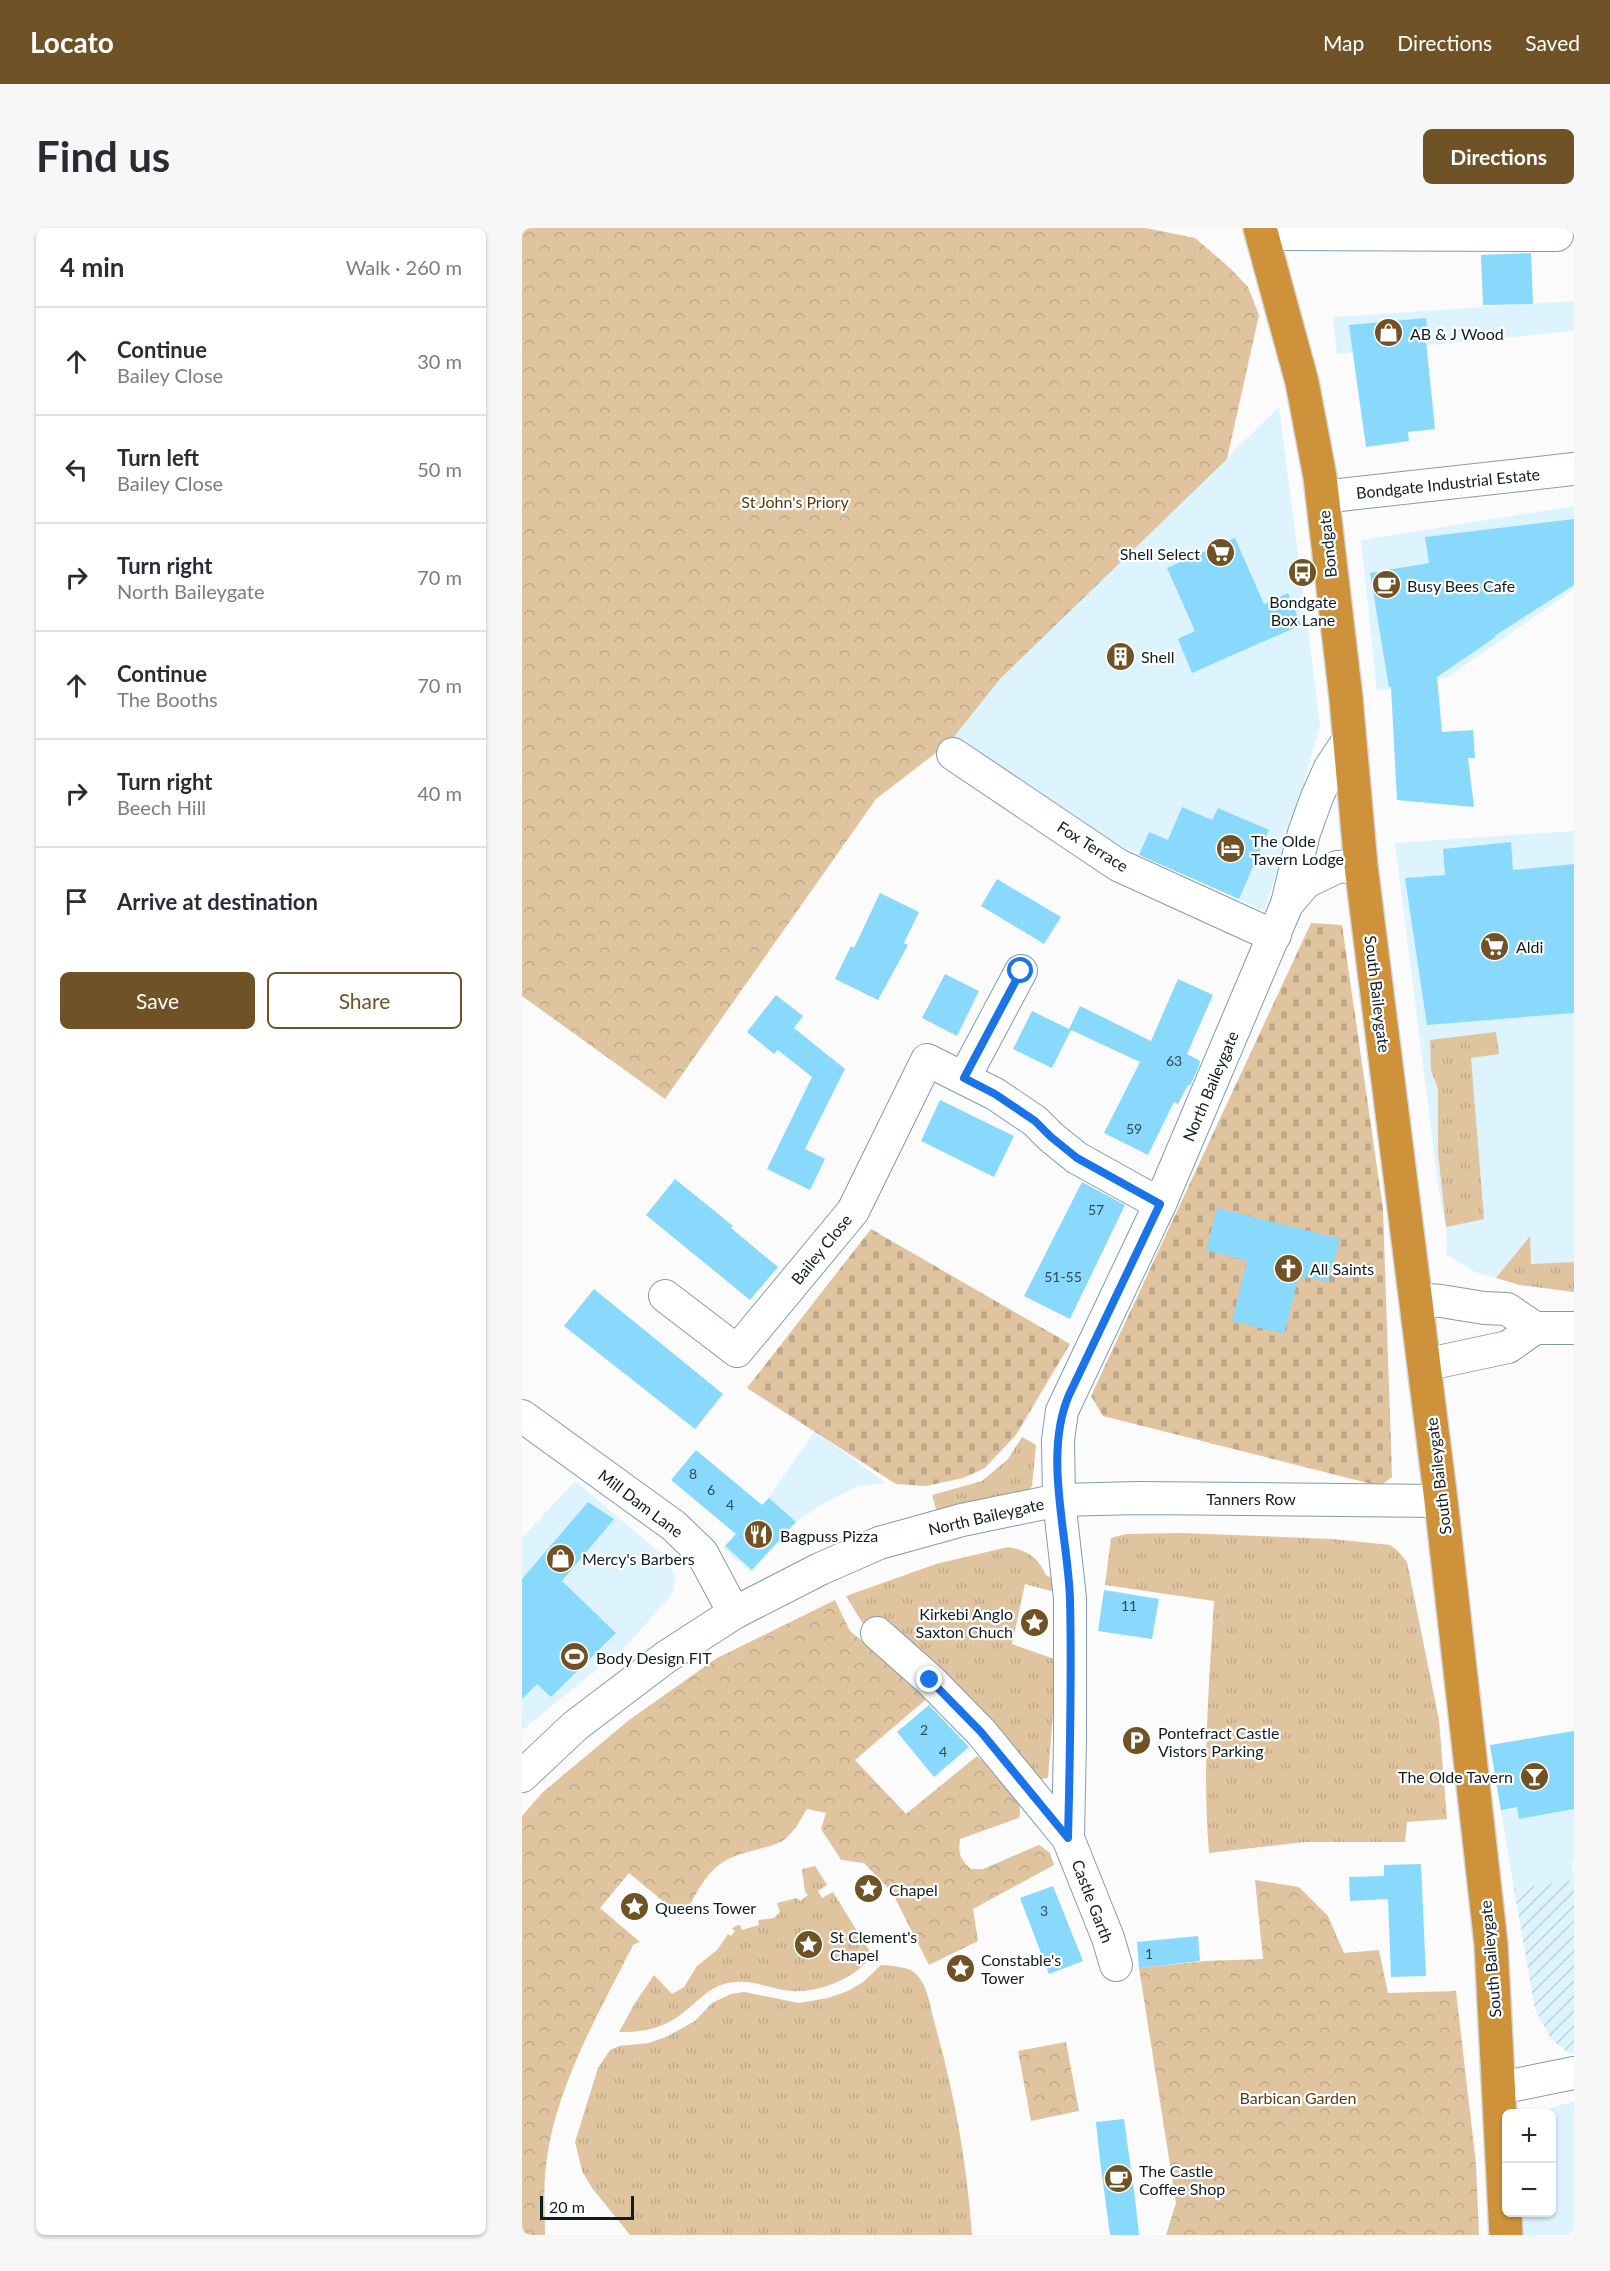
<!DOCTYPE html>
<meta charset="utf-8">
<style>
body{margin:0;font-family:Lato,sans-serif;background:#f7f7f7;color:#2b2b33}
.controls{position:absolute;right:18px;bottom:18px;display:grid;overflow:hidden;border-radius:9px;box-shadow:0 2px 4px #0004}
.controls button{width:54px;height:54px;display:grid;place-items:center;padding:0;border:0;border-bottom:2px solid #e1e1e2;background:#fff;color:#2b2b33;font:30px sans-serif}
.scale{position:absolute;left:18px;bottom:15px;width:94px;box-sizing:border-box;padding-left:6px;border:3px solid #111c21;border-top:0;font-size:16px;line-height:21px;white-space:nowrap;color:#111c21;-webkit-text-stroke:4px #fff;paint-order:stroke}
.stop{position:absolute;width:18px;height:18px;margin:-14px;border:4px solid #1a73e8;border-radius:50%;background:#fff}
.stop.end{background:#1a73e8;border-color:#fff;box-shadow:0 2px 6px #0008}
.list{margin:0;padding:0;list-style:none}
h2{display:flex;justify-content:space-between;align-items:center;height:78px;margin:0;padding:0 24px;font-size:26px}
h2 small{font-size:20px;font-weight:400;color:#7c7c81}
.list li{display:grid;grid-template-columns:39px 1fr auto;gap:18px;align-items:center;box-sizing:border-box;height:108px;padding:0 24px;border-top:2px solid #e1e1e2}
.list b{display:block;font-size:22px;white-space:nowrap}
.list p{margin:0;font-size:20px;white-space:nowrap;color:#7c7c81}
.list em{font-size:20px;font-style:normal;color:#7c7c81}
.actions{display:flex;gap:12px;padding:18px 24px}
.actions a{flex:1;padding:14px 0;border:2px solid #705227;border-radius:9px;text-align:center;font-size:21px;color:#705227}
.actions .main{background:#705227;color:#fff}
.icon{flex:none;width:33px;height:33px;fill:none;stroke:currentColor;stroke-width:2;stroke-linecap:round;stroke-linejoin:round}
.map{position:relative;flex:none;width:1052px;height:2007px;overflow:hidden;border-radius:9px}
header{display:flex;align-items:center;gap:36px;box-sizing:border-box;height:84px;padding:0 30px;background:#705227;color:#fff}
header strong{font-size:28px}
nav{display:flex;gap:33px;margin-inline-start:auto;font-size:21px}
.intro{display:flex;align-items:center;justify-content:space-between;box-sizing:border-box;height:144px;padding:0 36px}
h1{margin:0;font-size:42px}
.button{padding:15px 27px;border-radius:9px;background:#705227;color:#fff;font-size:21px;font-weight:700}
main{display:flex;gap:36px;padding:0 36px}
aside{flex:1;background:#fff;border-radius:9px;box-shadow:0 2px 4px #0004}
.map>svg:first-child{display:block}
.built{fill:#ddf4fe}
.industrial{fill:url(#industrial-furrows)}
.grass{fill:url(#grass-tufts)}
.forest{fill:url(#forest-crowns)}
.cemetery{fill:url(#cemetery-stones)}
.building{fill:#88d9fb}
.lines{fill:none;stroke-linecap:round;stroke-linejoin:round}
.minor-casing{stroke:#819daa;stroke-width:34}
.highway-casing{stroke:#d4d6d7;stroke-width:36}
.minor{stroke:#fff;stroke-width:32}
.highway{stroke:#cd923a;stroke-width:33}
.route{stroke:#1a73e8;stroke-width:8}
.labels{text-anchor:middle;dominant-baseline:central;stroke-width:4.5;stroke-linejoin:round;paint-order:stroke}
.number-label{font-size:14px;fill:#2f4b58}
.poi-label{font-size:16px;fill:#111c21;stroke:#fff;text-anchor:start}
.street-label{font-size:16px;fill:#111c21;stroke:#fff}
.park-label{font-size:16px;fill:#5a3c0c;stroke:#fff}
</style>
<header>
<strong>Locato</strong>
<nav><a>Map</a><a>Directions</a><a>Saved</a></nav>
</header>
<div class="intro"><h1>Find us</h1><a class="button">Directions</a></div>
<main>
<aside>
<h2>4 min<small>Walk · 260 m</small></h2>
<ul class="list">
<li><svg class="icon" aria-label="ahead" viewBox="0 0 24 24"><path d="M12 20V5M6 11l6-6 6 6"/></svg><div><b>Continue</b><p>Bailey Close</p></div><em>30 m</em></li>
<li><svg class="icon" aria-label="left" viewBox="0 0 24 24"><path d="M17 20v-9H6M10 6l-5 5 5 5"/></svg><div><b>Turn left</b><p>Bailey Close</p></div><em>50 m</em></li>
<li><svg class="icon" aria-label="right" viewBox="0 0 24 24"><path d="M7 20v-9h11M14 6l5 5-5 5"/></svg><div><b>Turn right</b><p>North Baileygate</p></div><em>70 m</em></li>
<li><svg class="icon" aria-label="ahead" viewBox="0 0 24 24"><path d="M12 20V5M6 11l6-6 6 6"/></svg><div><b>Continue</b><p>The Booths</p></div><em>70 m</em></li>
<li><svg class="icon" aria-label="right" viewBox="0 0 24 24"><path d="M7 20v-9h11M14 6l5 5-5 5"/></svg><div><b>Turn right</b><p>Beech Hill</p></div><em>40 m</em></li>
<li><svg class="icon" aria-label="arrive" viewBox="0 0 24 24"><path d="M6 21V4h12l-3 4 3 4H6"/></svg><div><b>Arrive at destination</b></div></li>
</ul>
<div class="actions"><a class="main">Save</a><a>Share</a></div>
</aside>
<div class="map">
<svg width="1052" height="2007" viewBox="0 0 1052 2007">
<defs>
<pattern id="industrial-furrows" width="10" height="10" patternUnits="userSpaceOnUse" patternTransform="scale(1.5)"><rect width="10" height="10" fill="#ddf4fe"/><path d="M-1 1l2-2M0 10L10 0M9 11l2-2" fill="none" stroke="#bdd1d9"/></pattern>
<pattern id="grass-tufts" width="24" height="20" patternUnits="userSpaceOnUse" patternTransform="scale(1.5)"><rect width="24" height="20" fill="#e0c4a0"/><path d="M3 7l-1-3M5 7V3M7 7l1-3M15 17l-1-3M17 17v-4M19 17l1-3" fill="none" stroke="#bfa88a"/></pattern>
<pattern id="forest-crowns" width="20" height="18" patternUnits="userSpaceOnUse" patternTransform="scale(1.5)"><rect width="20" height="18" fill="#e0c4a0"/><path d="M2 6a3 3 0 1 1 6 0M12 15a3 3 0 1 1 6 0" fill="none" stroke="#bfa88a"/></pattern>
<pattern id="cemetery-stones" width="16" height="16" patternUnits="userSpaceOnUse" patternTransform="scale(1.5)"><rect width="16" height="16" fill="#e0c4a0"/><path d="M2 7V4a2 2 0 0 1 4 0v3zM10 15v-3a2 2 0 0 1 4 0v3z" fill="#bfa88a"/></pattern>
</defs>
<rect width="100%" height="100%" fill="#fbfbfb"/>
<g class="built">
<polygon points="1052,73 1052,103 815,126 811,89"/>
<polygon points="757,179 798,496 772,591 742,683 567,603 428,514 478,451"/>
<polygon points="1052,278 1052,361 925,450 855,463 839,312"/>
<polygon points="1052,603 1052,1064 998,1057 974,1050 953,1044 925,1027 924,999 917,964 873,615"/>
<polygon points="293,1203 364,1255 336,1258 304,1274 274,1294 229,1344 201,1320 247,1269"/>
<polygon points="53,1253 144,1330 151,1344 153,1355 151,1365 106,1416 0,1502 0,1310"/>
<polygon points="1052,1503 1052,1633 1050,1634 1052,1652 992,1661 968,1518"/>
<polygon points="1052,1873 1052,2007 999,2007 1000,1985 1030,1984 1030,1886 1013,1885"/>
</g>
<polygon class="industrial" points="1052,1652 1052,1825 1047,1825 1029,1811 1013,1781 992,1661"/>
<g class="grass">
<polygon points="974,804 977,826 949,830 962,991 924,999 916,925 916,861 909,842 908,812"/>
<polygon points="1008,1008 1009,1036 1052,1034 1052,1064 998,1057 974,1050"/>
<polygon points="500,1209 514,1217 510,1258 504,1265 417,1292 410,1267 460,1253 486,1231"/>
<path d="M660 1305 811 1311 868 1317 876 1323 885 1334 917 1492 925 1591 885 1594 883 1614H783L687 1625C680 1541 687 1457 692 1373L583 1357 589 1310 604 1306Z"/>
<path d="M486 1319C505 1322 516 1329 524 1347L532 1351 533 1364 503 1356 490 1416 535 1432 526 1550 509 1553 343 1399 324 1368 414 1336Z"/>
<path d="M293 1638 305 1657 296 1663 300 1670 311 1664 350 1727C335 1750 297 1765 269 1763 245 1761 228 1749 202 1756 185 1761 174 1775 161 1785 142 1800 120 1805 97 1804L113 1775 132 1747 150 1766 162 1759 175 1738 195 1722 206 1706 209 1708 213 1703 210 1701 213 1698 218 1697 220 1702 237 1697 236 1692 252 1690 258 1684 255 1675 275 1670 278 1673 286 1667 283 1664 280 1641Z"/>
<path d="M359 1737C371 1738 386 1738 394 1746 406 1758 408 1778 412 1793 432 1863 445 1935 450 2007H108L70 1960 60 1943 53 1914 76 1840 88 1822 97 1818 127 1815 146 1808 173 1793 190 1775 209 1766 222 1764 277 1775 306 1770 326 1763 341 1754Z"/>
</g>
<g class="forest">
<polygon points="0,0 624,0 673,10 709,41 726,59 737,87 705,231 478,451 428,514 354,571 143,871 0,768"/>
<path d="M313 1372 328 1403 408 1468 333 1532 384 1586 455 1528C471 1542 504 1567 497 1590L438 1611C436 1625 438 1632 449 1641H461L517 1617 528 1625 532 1637 451 1681 456 1713 407 1737 370 1664 342 1635 319 1632 299 1601 304 1585 285 1581C279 1591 273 1603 263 1611 249 1622 215 1622 197 1637 183 1647 175 1664 167 1679L149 1680 107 1645 78 1680 118 1714 111 1717C76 1787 33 1859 24 1938 21 1961 23 1984 23 2007H0V1588L21 1564 107 1492 195 1430Z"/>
<polygon points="733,1652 777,1659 806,1688 822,1725 857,1722 866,1765 934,1763 954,1936 957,2007 644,2007 654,1975 617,1740 684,1733 741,1731"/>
<polygon points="544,1814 557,1883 509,1893 496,1823"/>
</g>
<g class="cemetery">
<polygon points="789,695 820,697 861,981 870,1249 858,1258 581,1188 569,1168"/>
<polygon points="349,1001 548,1116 494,1207 463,1240 441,1250 404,1258 374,1256 225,1160"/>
</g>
<g class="building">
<polygon points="1009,25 1011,76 961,77 959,27"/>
<polygon points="904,90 906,113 904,113 913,201 886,204 887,213 844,219 827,97"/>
<polygon points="1052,291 1052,357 971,409 975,408 915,449 920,504 951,502 953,530 946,530 952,579 875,572 869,459 867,459 848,345 907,335 903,309"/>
<polygon points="713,310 742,376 766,365 779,397 670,445 656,411 673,403 645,340"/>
<polygon points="660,579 690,592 696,580 747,602 717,671 617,627 627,604 646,612"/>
<polygon points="989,614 991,642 1052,636 1052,785 905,797 883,650 923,647 921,621"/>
<polygon points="475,651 539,689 522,716 459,678"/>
<polygon points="358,665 397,684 382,715 386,717 356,772 313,751 329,718 332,720"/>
<polygon points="423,746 457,763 435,808 400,790"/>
<polygon points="656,751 691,767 665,826 678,833 677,838 668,858 666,857 656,876 652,874 626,927 582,905 618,834 549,802 530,840 491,821 510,783 547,801 558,778 629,813"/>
<polygon points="254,767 281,788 272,800 323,841 283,921 303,931 288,962 245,941 290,849 256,822 252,826 225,804"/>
<polygon points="418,872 492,908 472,949 399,913"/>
<polygon points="153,951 211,998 209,1000 256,1039 228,1072 124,987"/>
<polygon points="560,954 603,977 548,1091 502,1068"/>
<polygon points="695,980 818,1011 806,1054 777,1048 762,1106 710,1093 725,1033 684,1022"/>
<polygon points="72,1061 201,1166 173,1201 42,1098"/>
<polygon points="174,1222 240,1277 247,1270 274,1294 230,1342 203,1318 214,1306 149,1252"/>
<polygon points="66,1274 92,1291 40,1353 94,1405 29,1469 15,1456 0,1471 0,1351"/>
<polygon points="582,1362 637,1371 630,1411 576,1403"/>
<polygon points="407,1477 447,1519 412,1549 375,1504"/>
<polygon points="1052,1503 1052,1581 997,1591 995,1579 979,1582 968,1517"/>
<polygon points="899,1636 904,1748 869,1749 866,1671 828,1673 827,1649 862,1648 862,1637"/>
<polygon points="531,1658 561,1733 527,1746 498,1670"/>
<polygon points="676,1708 678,1733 617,1740 615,1714"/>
<polygon points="602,1891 613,1970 617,2007 588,2007 578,1932 574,1894"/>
</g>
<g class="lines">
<defs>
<g id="minor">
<polyline points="740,6 1035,7"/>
<polyline points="800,269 1052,241"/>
<polyline points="431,526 596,637 743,704 753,707"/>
<polyline points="765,676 784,654 815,639 839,638"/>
<polyline points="442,850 499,743"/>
<polyline points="143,1068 215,1123 331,983 405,832 473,866 513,893 529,909 555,930 638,976"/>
<polyline points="895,1071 919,1073 962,1080 985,1081 1013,1100 1052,1100"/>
<polyline points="902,1137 986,1119 1013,1100"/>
<polyline points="0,1188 152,1298 180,1325 212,1385"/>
<polyline points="355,1405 408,1452 459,1504 546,1610 586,1710 594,1737"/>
<polyline points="0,1548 53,1498 144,1429 212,1385 298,1341 357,1315 440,1292 537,1272 617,1270 919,1273"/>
<polyline points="546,1610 548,1511 548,1370 537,1272 536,1212 540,1183 638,976 765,676 782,605 795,569 808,540 828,510"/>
<polyline points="978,1860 1052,1845"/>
</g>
<polyline id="highway" points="738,0 780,154 798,249 824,470 839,638 919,1273 969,1716 984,2007"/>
</defs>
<use href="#minor" class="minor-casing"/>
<use href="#highway" class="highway-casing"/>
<use href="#minor" class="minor"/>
<use href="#highway" class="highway"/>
</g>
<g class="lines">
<path class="route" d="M408 1452 459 1504 546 1610C548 1530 550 1451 548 1371 546 1308 521 1227 547 1167L638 976 555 930 529 909 513 893 473 866 442 850 499 743"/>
</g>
<defs>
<symbol id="shop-disc" viewBox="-11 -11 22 22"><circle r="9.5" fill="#705227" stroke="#fff"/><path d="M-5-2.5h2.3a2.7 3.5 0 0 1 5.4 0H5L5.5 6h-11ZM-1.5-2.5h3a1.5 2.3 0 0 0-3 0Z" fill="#fff"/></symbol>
<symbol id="supermarket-disc" viewBox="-11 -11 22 22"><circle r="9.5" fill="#705227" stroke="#fff"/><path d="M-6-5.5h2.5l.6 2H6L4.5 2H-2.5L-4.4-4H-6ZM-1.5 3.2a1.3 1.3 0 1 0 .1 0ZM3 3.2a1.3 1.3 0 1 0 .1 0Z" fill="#fff"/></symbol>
<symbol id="bus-disc" viewBox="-11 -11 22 22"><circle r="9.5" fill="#705227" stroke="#fff"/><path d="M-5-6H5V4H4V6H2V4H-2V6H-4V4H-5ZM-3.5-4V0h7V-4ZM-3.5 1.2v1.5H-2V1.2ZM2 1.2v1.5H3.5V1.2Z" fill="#fff"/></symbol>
<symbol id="cafe-disc" viewBox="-11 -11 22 22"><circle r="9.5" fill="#705227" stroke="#fff"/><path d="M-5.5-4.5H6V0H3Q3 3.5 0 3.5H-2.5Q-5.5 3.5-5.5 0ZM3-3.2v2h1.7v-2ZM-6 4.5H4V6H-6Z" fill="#fff"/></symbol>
<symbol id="building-disc" viewBox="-11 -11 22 22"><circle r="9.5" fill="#705227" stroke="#fff"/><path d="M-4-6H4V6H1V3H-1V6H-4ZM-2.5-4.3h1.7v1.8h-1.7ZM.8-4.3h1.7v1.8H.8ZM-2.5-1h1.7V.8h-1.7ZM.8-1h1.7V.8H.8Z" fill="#fff"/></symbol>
<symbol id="hotel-disc" viewBox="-11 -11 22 22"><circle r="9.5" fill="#705227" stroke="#fff"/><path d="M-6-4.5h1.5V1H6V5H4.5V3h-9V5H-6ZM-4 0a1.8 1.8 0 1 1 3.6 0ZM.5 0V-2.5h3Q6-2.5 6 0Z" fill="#fff"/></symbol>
<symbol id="church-disc" viewBox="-11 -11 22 22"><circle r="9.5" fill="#705227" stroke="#fff"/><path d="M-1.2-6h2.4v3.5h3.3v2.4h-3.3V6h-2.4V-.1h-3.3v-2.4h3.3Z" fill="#fff"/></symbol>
<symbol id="restaurant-disc" viewBox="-11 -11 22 22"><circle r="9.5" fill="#705227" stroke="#fff"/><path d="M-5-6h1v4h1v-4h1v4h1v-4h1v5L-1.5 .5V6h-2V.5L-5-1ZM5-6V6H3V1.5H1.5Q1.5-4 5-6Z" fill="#fff"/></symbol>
<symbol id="sight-disc" viewBox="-11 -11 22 22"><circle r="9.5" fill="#705227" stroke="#fff"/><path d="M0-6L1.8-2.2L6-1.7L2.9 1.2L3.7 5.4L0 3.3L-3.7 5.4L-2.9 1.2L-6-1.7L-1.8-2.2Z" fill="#fff"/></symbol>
<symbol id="stadium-disc" viewBox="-11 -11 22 22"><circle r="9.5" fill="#705227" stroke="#fff"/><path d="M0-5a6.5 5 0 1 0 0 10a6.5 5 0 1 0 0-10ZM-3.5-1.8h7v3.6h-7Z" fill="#fff"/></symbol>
<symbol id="parking-disc" viewBox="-11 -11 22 22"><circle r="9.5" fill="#705227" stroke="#fff"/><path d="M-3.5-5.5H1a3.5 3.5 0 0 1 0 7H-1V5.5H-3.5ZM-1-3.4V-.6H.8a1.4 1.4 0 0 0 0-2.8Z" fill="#fff"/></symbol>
<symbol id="bar-disc" viewBox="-11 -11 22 22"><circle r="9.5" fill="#705227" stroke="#fff"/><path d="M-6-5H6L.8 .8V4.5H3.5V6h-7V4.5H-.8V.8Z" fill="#fff"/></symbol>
</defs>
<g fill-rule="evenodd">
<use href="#shop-disc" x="850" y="88" width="33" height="33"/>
<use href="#supermarket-disc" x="682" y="308" width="33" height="33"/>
<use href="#bus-disc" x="764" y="328" width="33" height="33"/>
<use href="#cafe-disc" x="848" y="340" width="33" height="33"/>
<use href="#building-disc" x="582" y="412" width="33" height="33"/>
<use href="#hotel-disc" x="692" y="604" width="33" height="33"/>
<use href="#supermarket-disc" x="956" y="702" width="33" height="33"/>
<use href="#church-disc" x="750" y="1024" width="33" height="33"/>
<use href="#restaurant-disc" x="220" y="1290" width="33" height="33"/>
<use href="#shop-disc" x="22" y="1314" width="33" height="33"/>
<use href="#sight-disc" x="496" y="1378" width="33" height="33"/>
<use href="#stadium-disc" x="36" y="1412" width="33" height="33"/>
<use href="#parking-disc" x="598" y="1496" width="33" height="33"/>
<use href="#bar-disc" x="996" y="1532" width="33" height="33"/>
<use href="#sight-disc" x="330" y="1644" width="33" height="33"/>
<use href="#sight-disc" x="96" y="1662" width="33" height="33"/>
<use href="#sight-disc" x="270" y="1700" width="33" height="33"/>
<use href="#sight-disc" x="422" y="1724" width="33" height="33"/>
<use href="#cafe-disc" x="580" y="1934" width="33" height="33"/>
</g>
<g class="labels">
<g class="number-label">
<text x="652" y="832">63</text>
<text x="612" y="900">59</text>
<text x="574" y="981">57</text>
<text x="541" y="1048">51-55</text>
<text x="171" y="1245">8</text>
<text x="189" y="1261">6</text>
<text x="208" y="1276">4</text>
<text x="607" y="1377">11</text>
<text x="402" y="1501">2</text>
<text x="421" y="1523">4</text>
<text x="522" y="1682">3</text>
<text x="627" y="1725">1</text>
</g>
<g class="poi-label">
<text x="888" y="105">AB &amp; J Wood</text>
<text x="678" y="325" text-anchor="end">Shell Select</text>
<text x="885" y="357">Busy Bees Cafe</text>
<text x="781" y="373" text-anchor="middle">Bondgate<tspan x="781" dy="18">Box Lane</tspan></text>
<text x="619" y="428">Shell</text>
<text x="729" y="612">The Olde<tspan x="729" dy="18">Tavern Lodge</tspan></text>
<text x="994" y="718">Aldi</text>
<text x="788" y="1040">All Saints</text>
<text x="258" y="1307">Bagpuss Pizza</text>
<text x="60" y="1330">Mercy's Barbers</text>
<text x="491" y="1385" text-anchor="end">Kirkebi Anglo<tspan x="491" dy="18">Saxton Chuch</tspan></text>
<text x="74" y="1429">Body Design FIT</text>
<text x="636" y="1504">Pontefract Castle<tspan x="636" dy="18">Vistors Parking</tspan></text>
<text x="991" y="1548" text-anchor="end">The Olde Tavern</text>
<text x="367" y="1661">Chapel</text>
<text x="133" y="1679">Queens Tower</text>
<text x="308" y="1708">St Clement's<tspan x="308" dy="18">Chapel</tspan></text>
<text x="459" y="1731">Constable's<tspan x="459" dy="18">Tower</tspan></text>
<text x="617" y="1942">The Castle<tspan x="617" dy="18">Coffee Shop</tspan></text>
</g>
<g class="street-label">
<text transform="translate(926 255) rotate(-6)">Bondgate Industrial Estate</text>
<text transform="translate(805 316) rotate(-96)">Bondgate</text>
<text transform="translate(571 618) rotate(32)">Fox Terrace</text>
<text transform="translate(856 766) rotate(83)">South Baileygate</text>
<text transform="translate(688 858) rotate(-67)">North Baileygate</text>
<text transform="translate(299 1021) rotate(-51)">Bailey Close</text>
<text transform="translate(916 1248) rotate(-97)">South Baileygate</text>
<text x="729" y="1270">Tanners Row</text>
<text transform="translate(119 1275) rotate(37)">Mill Dam Lane</text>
<text transform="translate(464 1288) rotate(-13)">North Baileygate</text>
<text transform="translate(571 1673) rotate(69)">Castle Garth</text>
<text transform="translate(968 1731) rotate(-95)">South Baileygate</text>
</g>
<g class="park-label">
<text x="273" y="273">St John's Priory</text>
<text x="776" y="1869">Barbican Garden</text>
</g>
</g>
</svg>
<div class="controls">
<button>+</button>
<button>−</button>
</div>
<div class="scale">20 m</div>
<div class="stop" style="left:499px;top:743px"></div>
<div class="stop end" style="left:408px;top:1452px"></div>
</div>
</main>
